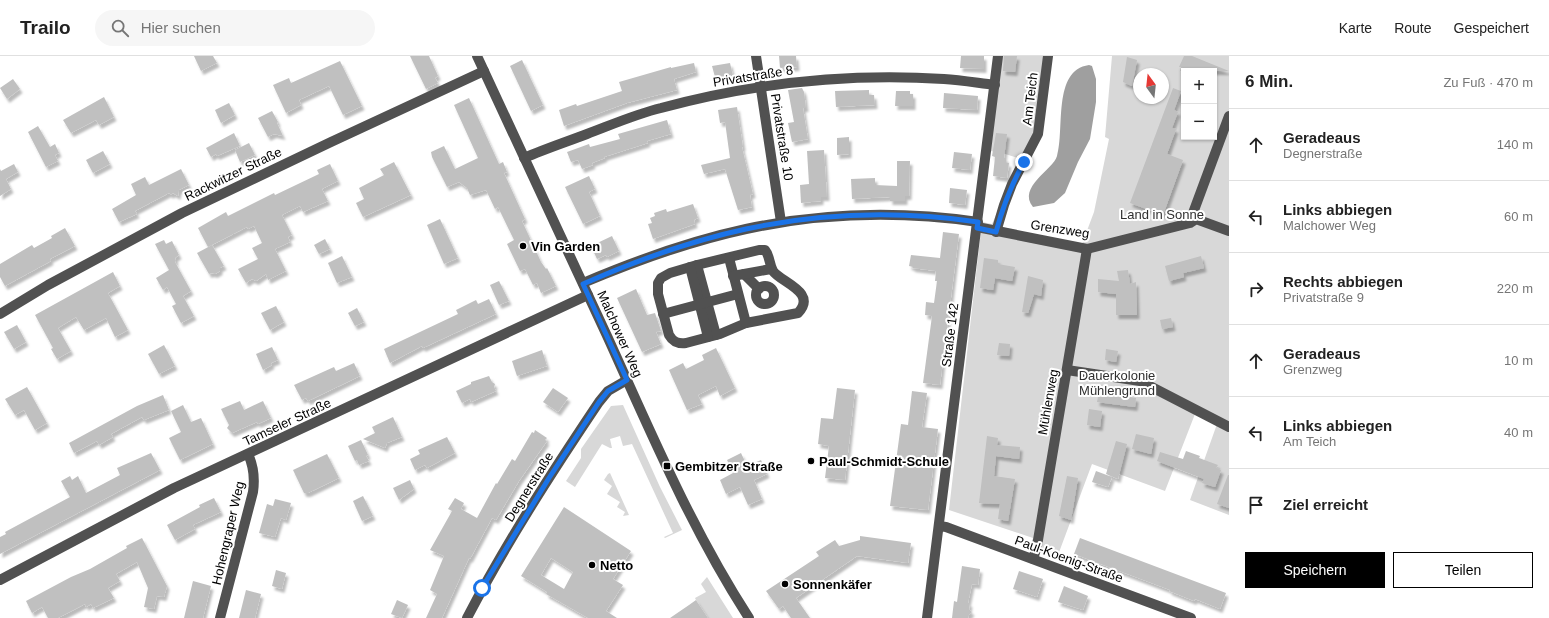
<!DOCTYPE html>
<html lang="de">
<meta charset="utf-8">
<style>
body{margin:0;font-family:Arial,sans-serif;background:#f6f6f6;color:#222}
.controls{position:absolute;right:12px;top:12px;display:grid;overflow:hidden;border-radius:0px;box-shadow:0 1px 3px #0004}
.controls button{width:36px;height:36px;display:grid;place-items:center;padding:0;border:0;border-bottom:1px solid #e0e0e0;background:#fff;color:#222;font:20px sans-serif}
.compass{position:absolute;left:1133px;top:12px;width:36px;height:36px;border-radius:50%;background:#fff;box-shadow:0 1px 3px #0004;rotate:345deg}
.stop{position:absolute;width:12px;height:12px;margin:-9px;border:3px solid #1a73e8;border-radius:50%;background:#fff}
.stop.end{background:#1a73e8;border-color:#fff;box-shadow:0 1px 4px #0008}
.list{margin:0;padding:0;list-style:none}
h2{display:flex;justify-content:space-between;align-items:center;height:52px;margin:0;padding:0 16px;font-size:17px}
h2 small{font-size:13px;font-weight:400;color:#767676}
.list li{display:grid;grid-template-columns:26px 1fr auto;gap:12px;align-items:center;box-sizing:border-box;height:72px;padding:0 16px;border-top:1px solid #e0e0e0}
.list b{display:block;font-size:15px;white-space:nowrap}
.list p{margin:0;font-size:13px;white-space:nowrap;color:#767676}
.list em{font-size:13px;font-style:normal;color:#767676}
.actions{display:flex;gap:8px;padding:12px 16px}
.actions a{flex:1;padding:9px 0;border:1px solid #000;border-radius:0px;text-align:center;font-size:14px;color:#000}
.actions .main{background:#000;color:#fff}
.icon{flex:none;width:22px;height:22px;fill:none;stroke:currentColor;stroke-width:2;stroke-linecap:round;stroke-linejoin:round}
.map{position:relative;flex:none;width:1229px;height:562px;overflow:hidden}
header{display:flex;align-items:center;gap:24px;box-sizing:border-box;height:56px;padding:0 20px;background:#fff;border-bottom:1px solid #e0e0e0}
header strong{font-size:19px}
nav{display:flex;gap:22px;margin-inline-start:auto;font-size:14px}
.search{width:280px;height:36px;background:#f6f6f6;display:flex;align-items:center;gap:10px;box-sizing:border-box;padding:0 14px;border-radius:22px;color:#767676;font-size:15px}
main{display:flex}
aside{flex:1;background:#fff}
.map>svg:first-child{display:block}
.green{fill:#d8d8d8;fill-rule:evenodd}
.water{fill:#9f9f9f}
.building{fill:#c0c0c0;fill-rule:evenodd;filter:url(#shadow)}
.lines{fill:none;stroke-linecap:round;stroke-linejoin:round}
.minor{stroke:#515151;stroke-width:10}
.route{stroke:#1a73e8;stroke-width:5}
.poi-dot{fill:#000;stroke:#fff;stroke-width:1.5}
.labels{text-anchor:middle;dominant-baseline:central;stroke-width:4;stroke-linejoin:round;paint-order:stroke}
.street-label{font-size:13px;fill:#000;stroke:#fff}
.park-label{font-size:13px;fill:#2f2f2f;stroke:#fff}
.poi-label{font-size:13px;font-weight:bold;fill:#000;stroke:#fff;text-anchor:start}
</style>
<header>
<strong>Trailo</strong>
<div class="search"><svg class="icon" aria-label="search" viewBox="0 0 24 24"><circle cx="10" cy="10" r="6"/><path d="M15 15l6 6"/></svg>Hier suchen</div>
<nav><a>Karte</a><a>Route</a><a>Gespeichert</a></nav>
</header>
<main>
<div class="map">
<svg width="1229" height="562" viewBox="0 0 1229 562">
<defs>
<filter id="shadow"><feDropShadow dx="2.5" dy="4" stdDeviation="1" flood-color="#0004"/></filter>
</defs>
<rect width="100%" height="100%" fill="#fff"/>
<g class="green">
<path d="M1002 0H1050L1041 77 1019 118 1000 169 1013 177 1082 188 1094 156 1109 83 1105 81 1112 0H1229V459L1190 444 1217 368 1195 358 1165 435 1092 408 1058 499 1030 490 1033 482 949 454 982 166 992 168 1021 103 1002 97 990 95ZM1184 15H1214V81H1184ZM1139 18H1163V42H1139Z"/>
<polygon points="623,349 660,431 682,474 665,482 664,481 673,477 632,388 623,390 620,380 610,383 612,392 610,392 602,388 575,431 566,425 581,402 581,393 611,350"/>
<polygon points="610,417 629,459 623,460 625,456 617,451 620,446 607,438 612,430 604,424 608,418"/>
<polygon points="707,521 733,562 708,562 696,544 695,542 706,536 701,528"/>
</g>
<path class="water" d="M1089 9 1092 10 1096 23V46L1090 83 1078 106 1065 137 1054 147 1033 151C1017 131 1053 114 1057 100 1065 74 1052 14 1089 9Z"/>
<g class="building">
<polygon points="194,0 213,0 217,7 201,15"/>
<polygon points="410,0 429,0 438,20 435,22 438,27 426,33"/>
<polygon points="779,0 796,0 797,11 780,12"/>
<polygon points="961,0 984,0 984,13 960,12"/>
<polygon points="1004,0 1017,0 1015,16 1003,15"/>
<polygon points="1184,0 1192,0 1229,15 1180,15 1181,11 1179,11"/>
<polygon points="1127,1 1137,4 1132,30 1123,26"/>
<polygon points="522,4 543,49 531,55 510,10"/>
<polygon points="340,5 362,50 343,59 329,30 299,44 301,49 286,57 273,29 289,22 291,27"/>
<polygon points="694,7 696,16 674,23 677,34 627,47 564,70 559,54 576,48 577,50 622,35 619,26 671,11 671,12"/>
<polygon points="730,7 733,20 719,23 719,21 715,21 712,10"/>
<polygon points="13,23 20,33 7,43 0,32"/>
<polygon points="802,32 804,36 806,52 803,52 808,83 792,86 788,67 794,66 788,34"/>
<polygon points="1173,32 1181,35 1174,54 1178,56 1172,72 1176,73 1167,98 1183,104 1163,159 1130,147"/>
<polygon points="869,34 869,39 874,39 875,49 836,51 835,35"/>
<polygon points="896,35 910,35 910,38 913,38 913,50 895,50"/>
<polygon points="944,37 978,40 977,54 943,52"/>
<polygon points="104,41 114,61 99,69 96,64 71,77 63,64"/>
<polygon points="469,42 499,108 503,106 507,116 504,117 525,163 522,165 541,206 546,213 547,212 556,230 541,237 537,227 533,229 525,213 520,215 507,188 514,184 498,151 495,153 486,134 470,139 467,132 459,126 447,131 432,101 431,96 444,90 455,113 478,102 454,49"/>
<polygon points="229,47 235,59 221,67 215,54"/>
<polygon points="737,51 743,91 742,91 753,138 750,139 752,151 738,154 725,113 704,118 701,109 730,102 725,66 720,67 718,54"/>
<polygon points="272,55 278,66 277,67 283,80 274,78 268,81 258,62"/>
<polygon points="667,64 671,78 647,85 648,87 604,101 605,102 592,107 593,109 582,113 578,104 571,106 567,96 589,88 590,91 620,83 618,78"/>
<polygon points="38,70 50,91 55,88 59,97 55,99 58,105 46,111 28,76"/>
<polygon points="234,77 240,90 217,100 216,98 211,101 206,92"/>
<polygon points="996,77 1007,78 1004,102 1006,102 1006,107 1009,107 1007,122 993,120 995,101 992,100"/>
<polygon points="849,81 849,98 837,99 837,82"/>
<polygon points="249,87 255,99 240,106 235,94"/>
<polygon points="824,94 827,141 821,141 821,145 801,147 800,129 809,128 807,95"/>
<polygon points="103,95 110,108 93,117 86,104"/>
<polygon points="954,96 972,98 970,114 952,112"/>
<polygon points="897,105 910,105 909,140 905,140 905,145 890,145 890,141 852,143 851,123 875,122 875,129 897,130"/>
<polygon points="394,106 411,139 363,161 356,147 364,143 359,132 384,119 380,113"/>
<polygon points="14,108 18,116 6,123 11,133 0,140 0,113 1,115"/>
<polygon points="330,108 338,125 322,133 328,145 303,156 300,150 282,159 292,179 288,181 290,186 275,193 286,215 268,224 266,218 256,225 252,223 246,227 238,213 258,203 252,192 262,187 254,170 248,173 247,171 208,191 198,172 226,156 228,160 274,137 275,139 319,118 317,114"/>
<polygon points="181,113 189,129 179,134 178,140 173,137 171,139 169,137 135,155 137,158 119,166 112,153 136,139 131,128 145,121 149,129"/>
<polygon points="589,120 595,133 589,136 600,160 583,168 565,131"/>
<polygon points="950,132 967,134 965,149 949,147"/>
<polygon points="693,148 698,162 694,164 695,168 653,183 648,168 652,167 650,162 655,160 654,157 666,153 667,156"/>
<polygon points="440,163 458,202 444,208 427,169"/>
<polygon points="65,172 75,190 50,203 51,205 5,230 0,221 0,208 32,189 34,192 52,182 51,180"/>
<polygon points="943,176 959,178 940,329 923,327 932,260 925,259 926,246 934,247 937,225 935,225 936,215 912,212 913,211 909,210 911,199 940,202"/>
<polygon points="612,180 619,195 607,201 606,199 597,203 591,190"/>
<polygon points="325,183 330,193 319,198 314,189"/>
<polygon points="164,184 166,188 172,185 179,199 175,202 176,205 175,206 191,235 183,240 194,260 181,267 172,250 176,248 167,231 163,234 156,222 169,214 155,188"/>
<polygon points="212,189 224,210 220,212 220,215 215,218 212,217 209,218 197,197"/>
<polygon points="342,200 352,221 337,227 328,207"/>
<polygon points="1201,200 1204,212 1183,217 1184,221 1169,225 1165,210"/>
<polygon points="984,202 998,204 998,208 1015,211 1012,225 995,222 993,234 980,232"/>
<polygon points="1128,214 1130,228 1136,226 1137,259 1116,259 1116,238 1098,236 1098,223 1119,225 1117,215"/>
<polygon points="113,216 120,230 108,237 128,274 115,281 106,262 84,274 76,261 58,272 71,295 57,303 51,293 53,292 35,259"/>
<polygon points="1028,220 1043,224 1041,240 1034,238 1028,257 1022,256"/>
<polygon points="499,225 509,245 499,249 490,229"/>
<polygon points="636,233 647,259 655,257 661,275 656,276 661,288 642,296 617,242"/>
<polygon points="489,243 496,258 423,292 422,290 390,307 384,293 458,258 456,254 476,244 478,248"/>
<polygon points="276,250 284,266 270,274 261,257"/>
<polygon points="357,252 364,266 355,270 348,257"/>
<polygon points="1171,262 1173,271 1162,273 1160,264"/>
<polygon points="17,269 26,286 14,293 4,276"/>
<polygon points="999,287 1010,288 1009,300 997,299"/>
<polygon points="164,289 175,310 159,318 148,298"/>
<polygon points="272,291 278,304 271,307 272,309 263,314 256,298"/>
<polygon points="716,292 735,332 720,340 716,330 698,339 702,348 687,354 669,314 683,307 686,313 704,304 702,299"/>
<polygon points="1106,293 1118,295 1116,306 1105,304"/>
<polygon points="542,294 547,310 517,320 512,305"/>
<polygon points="354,307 360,320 308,345 306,342 302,344 294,329 334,311 336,315"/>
<polygon points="489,320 492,326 495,328 494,331 496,335 471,346 470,343 462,347 456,335 471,328 471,326"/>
<polygon points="27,331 47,367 35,374 24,354 15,359 5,343"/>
<polygon points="553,332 568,342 558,356 543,346"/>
<polygon points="837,332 855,334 845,424 825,422 829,390 818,388 821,362 833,363"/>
<polygon points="912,335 927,337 922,371 938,373 928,454 890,450 901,368 908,369"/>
<polygon points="1099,336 1136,342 1135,351 1097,346"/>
<polygon points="163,339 169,354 144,364 142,361 111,378 113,381 99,389 97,385 74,397 69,387 137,350"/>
<polygon points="240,345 244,354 263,345 271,362 258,368 257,366 232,377 227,372 229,369 221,353"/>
<polygon points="183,349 191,366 201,362 213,388 180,404 169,382 181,376 171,355"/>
<polygon points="1089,353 1102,355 1100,371 1087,369"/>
<polygon points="393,361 402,381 387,387 385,392 363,383 375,377 372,371"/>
<polygon points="535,374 547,382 545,384 547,385 519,425 496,464 492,462 470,503 469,502 442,562 426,562 437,538 430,534 444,500 430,494 452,455 448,453 455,442 464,447 461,453 477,462 496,427 497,428 512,403 515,405 532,376 534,377"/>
<polygon points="1136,378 1154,382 1151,398 1132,393"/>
<polygon points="987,380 998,382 997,389 1020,391 1019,403 996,400 994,420 1015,423 1008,465 998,463 1000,448 979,447"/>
<polygon points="447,381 455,397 427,412 425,409 415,414 410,403 420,398 418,394"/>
<polygon points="361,384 368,399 366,400 369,405 359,409 357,404 355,405 348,390"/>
<polygon points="1116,385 1127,388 1118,423 1106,418"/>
<polygon points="1186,395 1200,400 1199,402 1218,409 1216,412 1221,414 1215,431 1202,427 1204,423 1157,405 1160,396 1183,403"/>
<polygon points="151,397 160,414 0,498 0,481 6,478 5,476 70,441 61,425 70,420 72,424 78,420 86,437 120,419 117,412"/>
<polygon points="741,397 747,410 761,404 767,418 754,424 762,443 748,449 740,431 726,438 720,424 733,417 727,404"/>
<polygon points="327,398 339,422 308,437 304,437 293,414"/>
<polygon points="1096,415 1112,421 1108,431 1092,426"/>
<polygon points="1228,419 1229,419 1229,452 1217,448"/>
<polygon points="1067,420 1078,422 1071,464 1059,460"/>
<polygon points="410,424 414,433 399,444 393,432"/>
<polygon points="363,440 373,460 362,465 353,445"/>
<polygon points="214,442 221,456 193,469 195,473 175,484 167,469 200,451 199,449"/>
<polygon points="275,443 291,447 286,464 281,462 275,481 259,477 267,448 273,450"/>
<path d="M564 451 631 495 613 523 623 529 606 555 617 562H588L546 538 547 536 521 520ZM551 502 573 516 564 533 541 519Z"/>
<polygon points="860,480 911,487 908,507 857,500 796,542 810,562 791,562 783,550 779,553 766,535 819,500 816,496 835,484 839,490 860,484"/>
<polygon points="142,482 167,530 164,541 157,540 154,553 144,551 148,532 137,506 116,518 120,525 108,532 114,542 93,552 91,548 86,551 85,548 58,562 48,562 42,551 32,557 26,545 71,521 90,513 127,492 126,490"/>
<polygon points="1080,482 1226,537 1220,553 1195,543 1194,545 1169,535 1170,534 1074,498"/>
<polygon points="962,510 980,513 978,529 972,528 968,547 970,547 969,553 972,556 969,559 968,562 952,562 954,545 957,546"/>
<polygon points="276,514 286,517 282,533 272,530"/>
<polygon points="1019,515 1043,523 1037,541 1013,533"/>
<polygon points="193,525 211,530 203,562 184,562"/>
<polygon points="1064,530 1088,540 1083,554 1058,546"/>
<polygon points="246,534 261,538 255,562 239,562"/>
<polygon points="397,544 408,549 402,562 391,558"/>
<polygon points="696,544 708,562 670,562 689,549"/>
</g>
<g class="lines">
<g class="minor">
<path d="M477 0C520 94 565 188 608 282 651 377 692 474 749 562"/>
<polyline points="756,0 781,166"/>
<path d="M524 102C545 93 566 86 587 78 611 69 636 58 661 52 753 27 848 17 944 23 961 24 978 27 995 29"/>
<polyline points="1196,163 1193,157 1229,60"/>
<polyline points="977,171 1087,193 1190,167 1196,163 1229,175"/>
<polyline points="996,176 1004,149 1012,128 1038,78 1048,0"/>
<path d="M759 194H765C770 200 769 208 773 215 780 226 818 236 798 257L746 267 720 278 686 287C678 288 673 286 669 279L658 238V227L661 222 670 217 697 209Z"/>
<polyline points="729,202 746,267"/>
<polyline points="697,209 716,279"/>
<polyline points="690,211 708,281"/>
<polyline points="744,218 759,233"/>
<polyline points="733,220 771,213"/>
<path d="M583 227C635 205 690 185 746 173 821 157 902 155 978 166"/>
<circle cx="765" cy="239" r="9"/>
<polyline points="0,258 48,229 182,157 331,86 484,15"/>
<polyline points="663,258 738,238"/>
<polyline points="1067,314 1140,325 1229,371"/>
<polyline points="939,470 946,471 1191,562"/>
<polyline points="1033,503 1037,490 1087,193"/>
<polyline points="0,524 174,432 588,239"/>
<path d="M220 562 253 436C255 422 254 411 248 398"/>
<path d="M467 562C506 487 552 416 599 346L608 335 627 324"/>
<polyline points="927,562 998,0"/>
</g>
</g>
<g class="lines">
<path class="route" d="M482 532 549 422 599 346 608 335 627 324 583 228C635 205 690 185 746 173 821 157 902 155 978 166L977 172 996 176C1003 150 1011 129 1024 106"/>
</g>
<g class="poi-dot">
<circle cx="523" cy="190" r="4"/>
<circle cx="811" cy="405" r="4"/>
<rect x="663" y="406" width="8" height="8" rx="2"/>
<circle cx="592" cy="509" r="4"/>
<circle cx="785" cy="528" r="4"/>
</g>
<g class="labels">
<g class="street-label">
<text transform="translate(753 20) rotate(-9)">Privatstraße 8</text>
<text transform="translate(1030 43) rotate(-83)">Am Teich</text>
<text transform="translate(782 81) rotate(81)">Privatstraße 10</text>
<text transform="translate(233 118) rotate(-26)">Rackwitzer Straße</text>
<text transform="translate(1060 173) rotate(9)">Grenzweg</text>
<text transform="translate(620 278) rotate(66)">Malchower Weg</text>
<text transform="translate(950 279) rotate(-83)">Straße 142</text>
<text transform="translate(1048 346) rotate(-80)">Mühlenweg</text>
<text transform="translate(287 366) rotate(-25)">Tamseler Straße</text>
<text transform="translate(529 431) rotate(-58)">Degnerstraße</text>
<text transform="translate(228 477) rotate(-77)">Hohengraper Weg</text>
<text transform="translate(1069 503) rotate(20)">Paul-Koenig-Straße</text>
</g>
<g class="park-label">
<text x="1162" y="158">Land in Sonne</text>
<text x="1117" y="319">Dauerkolonie<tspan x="1117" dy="15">Mühlengrund</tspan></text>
</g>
<g class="poi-label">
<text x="531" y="190">Vin Garden</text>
<text x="819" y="405">Paul-Schmidt-Schule</text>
<text x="675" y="410">Gembitzer Straße</text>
<text x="600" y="509">Netto</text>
<text x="793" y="528">Sonnenkäfer</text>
</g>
</g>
</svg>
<div class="controls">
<button>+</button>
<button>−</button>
</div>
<svg class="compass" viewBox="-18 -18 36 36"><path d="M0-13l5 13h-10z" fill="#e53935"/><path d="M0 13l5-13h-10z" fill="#767676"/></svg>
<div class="stop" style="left:482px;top:532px"></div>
<div class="stop end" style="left:1024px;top:106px"></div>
</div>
<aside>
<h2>6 Min.<small>Zu Fuß · 470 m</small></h2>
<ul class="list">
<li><svg class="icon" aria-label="ahead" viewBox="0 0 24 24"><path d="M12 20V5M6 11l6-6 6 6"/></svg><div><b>Geradeaus</b><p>Degnerstraße</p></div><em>140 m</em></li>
<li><svg class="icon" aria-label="left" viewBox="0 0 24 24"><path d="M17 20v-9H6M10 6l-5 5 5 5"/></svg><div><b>Links abbiegen</b><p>Malchower Weg</p></div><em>60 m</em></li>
<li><svg class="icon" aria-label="right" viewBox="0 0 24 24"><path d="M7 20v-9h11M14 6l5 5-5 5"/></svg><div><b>Rechts abbiegen</b><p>Privatstraße 9</p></div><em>220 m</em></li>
<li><svg class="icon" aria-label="ahead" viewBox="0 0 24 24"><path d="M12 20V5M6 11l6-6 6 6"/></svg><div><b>Geradeaus</b><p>Grenzweg</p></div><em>10 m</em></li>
<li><svg class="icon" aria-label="left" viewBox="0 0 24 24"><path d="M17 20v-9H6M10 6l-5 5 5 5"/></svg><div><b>Links abbiegen</b><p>Am Teich</p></div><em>40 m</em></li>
<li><svg class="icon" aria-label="arrive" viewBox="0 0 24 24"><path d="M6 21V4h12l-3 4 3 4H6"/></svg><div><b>Ziel erreicht</b></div></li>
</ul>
<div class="actions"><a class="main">Speichern</a><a>Teilen</a></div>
</aside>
</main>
